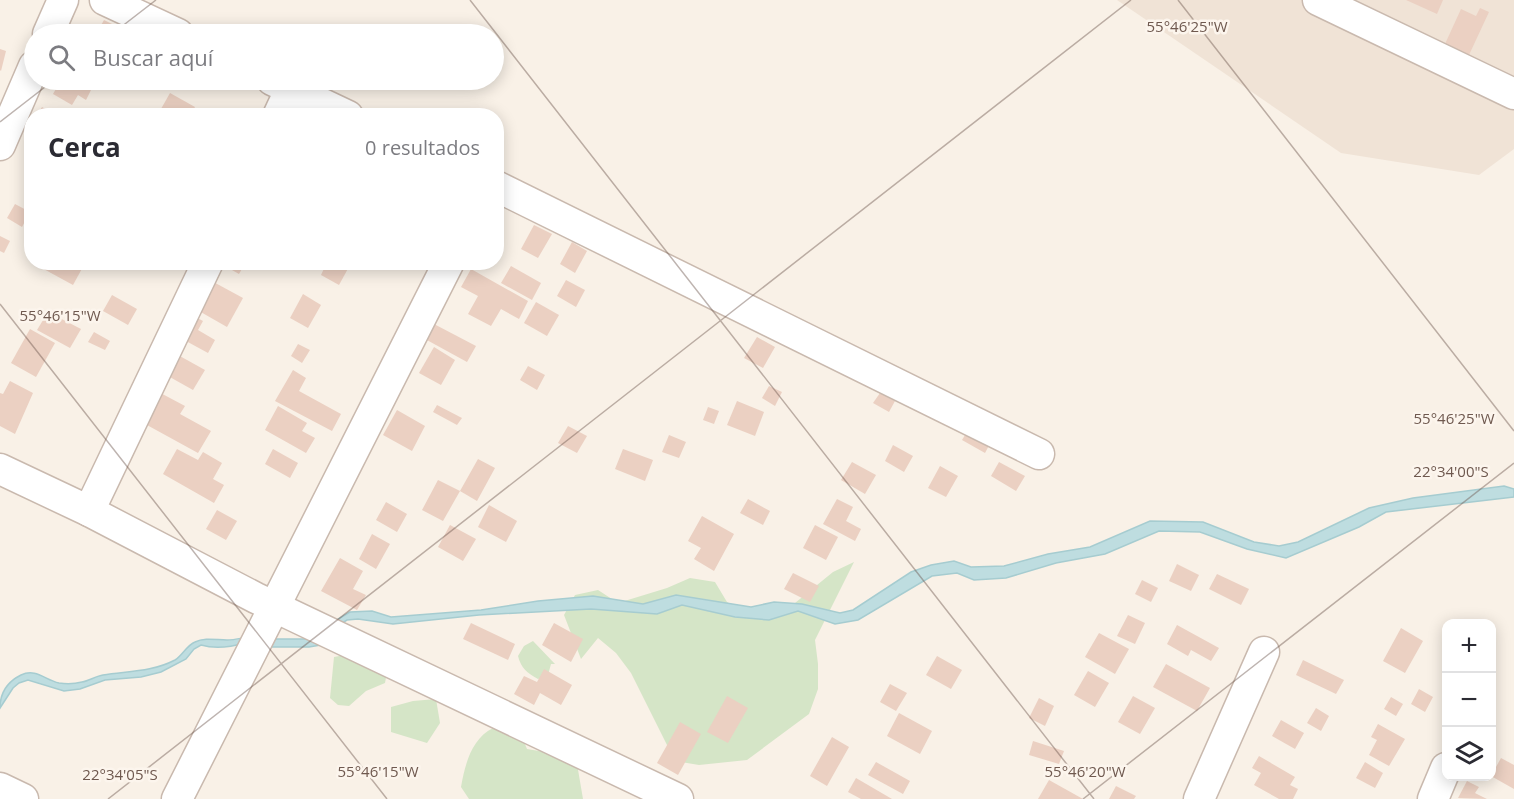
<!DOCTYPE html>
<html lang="es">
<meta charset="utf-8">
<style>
body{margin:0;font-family:"Open Sans",sans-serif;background:#f7f7f7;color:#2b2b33}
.controls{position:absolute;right:18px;bottom:18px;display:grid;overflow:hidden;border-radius:12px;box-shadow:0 3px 15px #0003}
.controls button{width:54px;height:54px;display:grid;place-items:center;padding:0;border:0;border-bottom:2px solid #e1e1e2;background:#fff;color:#2b2b33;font:30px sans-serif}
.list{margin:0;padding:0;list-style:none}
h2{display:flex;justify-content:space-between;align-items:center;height:78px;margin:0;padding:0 24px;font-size:26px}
h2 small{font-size:20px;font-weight:400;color:#7c7c81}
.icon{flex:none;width:33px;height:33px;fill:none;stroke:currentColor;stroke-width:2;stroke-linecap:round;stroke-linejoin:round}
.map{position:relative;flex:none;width:1514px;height:799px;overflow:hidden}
.search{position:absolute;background:#fff;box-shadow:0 3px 15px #0003;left:24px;top:24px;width:480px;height:66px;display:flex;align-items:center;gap:15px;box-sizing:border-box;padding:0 21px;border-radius:33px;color:#7c7c81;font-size:22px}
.panel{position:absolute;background:#fff;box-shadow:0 3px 15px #0003;left:24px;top:108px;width:480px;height:162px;border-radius:24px}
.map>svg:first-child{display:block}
.residential{fill:#f0e3d6}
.green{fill:#d5e5c7}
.water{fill:#bedde0;stroke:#a6ccd0;stroke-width:1.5}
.building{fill:#ebd0c2}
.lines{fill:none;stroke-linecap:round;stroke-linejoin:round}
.street-casing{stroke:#c9b9ae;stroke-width:33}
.street{stroke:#fff;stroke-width:30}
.ticks{fill:none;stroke:#6f594f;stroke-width:1.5;stroke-opacity:0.45}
.ticks-label{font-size:15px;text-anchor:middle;fill:#6f594f;stroke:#fcf5ed;stroke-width:5;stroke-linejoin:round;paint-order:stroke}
</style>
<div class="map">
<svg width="1514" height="799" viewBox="0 0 1514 799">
<rect width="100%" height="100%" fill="#f9f1e7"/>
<polygon class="residential" points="1117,0 1514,0 1514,149 1479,175 1341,153"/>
<g class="green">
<polygon points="854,562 815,640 818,664 818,689 809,714 747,760 699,765 675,761 631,673 616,653 598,638 581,659 564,615 575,595 598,590 618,603 667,588 690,578 715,582 727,602 747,614 771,611 795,603 833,572"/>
<path d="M533 641 555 664H551L548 675 538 679C527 673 521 668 518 656L524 646Z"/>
<polygon points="345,655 387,672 385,683 366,691 349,706 338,705 330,698 334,657"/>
<polygon points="436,699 440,723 427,743 391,732 391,707 413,701"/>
<path d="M517 725 527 749 551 753 575 752 583 799H469L461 787C465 765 471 739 493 728 499 725 510 726 517 725Z"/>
</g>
<g class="water">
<polygon points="1504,486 1514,489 1514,497 1386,512 1359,527 1286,558 1247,549 1200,532 1159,531 1105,554 1056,563 1006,578 974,580 957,573 932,576 858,620 835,624 798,611 769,620 735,617 682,605 657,614 591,609 479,615 393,624 358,619 347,620 336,627 330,624 350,612 372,611 391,617 481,610 538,601 593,596 643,604 676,595 751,607 774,602 802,604 840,613 853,610 911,572 931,565 954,561 971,567 1004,566 1048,554 1090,547 1150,521 1203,522 1254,542 1279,546 1298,542 1369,508 1413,498"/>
<path d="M249 637 245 643C231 647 215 649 201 645L194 649 186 659 161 672 141 677 105 680 80 689 64 691 28 680 19 683 13 688 0 708C0 694 7 682 21 675 36 668 45 680 59 683 66 684 74 684 82 682 89 681 96 676 103 675 128 671 152 672 175 660 182 656 187 645 195 642 205 637 216 640 227 640 234 640 242 638 249 637Z"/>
<polygon points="263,639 316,639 321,645 309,647 269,647"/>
</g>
<g class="building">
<polygon points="1406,0 1443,0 1437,14"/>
<polygon points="1480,8 1489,12 1469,55 1445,44 1461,9 1476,16"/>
<polygon points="104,20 132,34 96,34"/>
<polygon points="0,49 6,51 1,71 0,70"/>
<polygon points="61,80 73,80 91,90 86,100 78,95 72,105 53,94"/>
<polygon points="170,93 195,107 190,116 157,116"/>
<polygon points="42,107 57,116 37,116"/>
<polygon points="32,126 32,141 25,137"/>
<polygon points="15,204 30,212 22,227 7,218"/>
<polygon points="534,225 552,234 538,258 521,249"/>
<polygon points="0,236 10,241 4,253 0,251"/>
<polygon points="572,242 587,251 575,273 560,264"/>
<polygon points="43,262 80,262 84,265 73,285 40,267"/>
<polygon points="225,262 246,262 239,274 223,265"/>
<polygon points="327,262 345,262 350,265 339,285 321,275"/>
<polygon points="511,266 541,283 532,300 501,283"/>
<polygon points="471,269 528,301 519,319 501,309 491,326 468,314 478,296 461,287"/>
<polygon points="208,279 243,298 227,327 192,307"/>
<polygon points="566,280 585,290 576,307 557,296"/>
<polygon points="303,294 321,305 308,328 290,318"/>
<polygon points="112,295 137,309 128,325 103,311"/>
<polygon points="536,302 559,315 547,336 524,323"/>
<polygon points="48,312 81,329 70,348 37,330"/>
<polygon points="188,313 203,321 198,330 215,340 208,353 175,335"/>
<polygon points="434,324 476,346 467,362 425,339"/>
<polygon points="30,329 55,343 36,377 11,363"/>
<polygon points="94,332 110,341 105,350 88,342"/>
<polygon points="757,337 775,347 763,368 744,358"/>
<polygon points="298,344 310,350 302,363 291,356"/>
<polygon points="434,347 455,360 441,385 419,373"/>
<polygon points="169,350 205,370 193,390 168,376"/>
<polygon points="528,366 545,375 537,390 520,380"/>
<polygon points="293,370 306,378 299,391 341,414 332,431 275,401"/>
<polygon points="10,381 33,393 15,434 0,426 0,393 3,394"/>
<polygon points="769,386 782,392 775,406 762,398"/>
<polygon points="153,389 185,406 180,414 211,431 198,453 136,419"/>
<polygon points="880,393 895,401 889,412 873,403"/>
<polygon points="737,401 764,412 755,436 727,425"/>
<polygon points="437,405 462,418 457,425 433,412"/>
<polygon points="278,406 307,423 302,431 315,438 306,453 265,430"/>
<polygon points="708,407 719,411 714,424 703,420"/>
<polygon points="397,410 425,426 412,451 383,435"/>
<polygon points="568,426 587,436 577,453 558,443"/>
<polygon points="970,427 992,440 985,453 962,440"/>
<polygon points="669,435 686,442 679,458 662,452"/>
<polygon points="893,445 913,456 904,472 885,461"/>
<polygon points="177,449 198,460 203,452 222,463 213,479 224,485 214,503 163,474"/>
<polygon points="273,449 298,463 290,478 265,464"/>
<polygon points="623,449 653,460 645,481 615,469"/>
<polygon points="478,459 495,468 477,501 460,491"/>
<polygon points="852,462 876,475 865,494 841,480"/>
<polygon points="999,462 1025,476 1016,491 991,476"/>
<polygon points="940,466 958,476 946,497 928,488"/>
<polygon points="438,480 460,491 443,521 422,510"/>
<polygon points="748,499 770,511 763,525 740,513"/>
<polygon points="837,499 853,507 846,521 861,529 855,541 823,524"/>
<polygon points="386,502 407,514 397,532 376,520"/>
<polygon points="489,505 517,521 506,542 478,527"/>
<polygon points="217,510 237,521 226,540 206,529"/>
<polygon points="702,516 734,534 714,571 694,559 701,548 688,541"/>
<polygon points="450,525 476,539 463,561 438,547"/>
<polygon points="815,525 838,537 826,560 803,548"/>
<polygon points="372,534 390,544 376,569 359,559"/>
<polygon points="340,558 363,571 353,589 366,595 357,610 321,591"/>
<polygon points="1177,564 1199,575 1191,591 1169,581"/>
<polygon points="793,573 819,586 810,602 784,589"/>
<polygon points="1217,574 1249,589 1241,605 1209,589"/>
<polygon points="1142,580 1158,588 1151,602 1135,594"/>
<polygon points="1128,615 1145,623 1135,644 1117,636"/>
<polygon points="471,623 515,644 508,660 463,639"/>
<polygon points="554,623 583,639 571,662 542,645"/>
<polygon points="1177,625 1219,648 1211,661 1191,650 1188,656 1167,644"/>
<polygon points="1401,628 1423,641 1405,673 1383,661"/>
<polygon points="1099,633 1129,649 1115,674 1085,657"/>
<polygon points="937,656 962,670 951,689 926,675"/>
<polygon points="1303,660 1344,680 1336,694 1296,675"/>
<polygon points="1166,664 1210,688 1197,711 1153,687"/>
<polygon points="544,669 572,685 561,705 540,693 534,705 514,694 524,676 537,682"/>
<polygon points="1088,671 1109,683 1095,707 1074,695"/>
<polygon points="890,684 907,693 896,711 880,702"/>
<polygon points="1419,689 1433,697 1425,712 1411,704"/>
<polygon points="727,696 748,708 728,743 707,732"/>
<polygon points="1133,696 1155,708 1140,734 1118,722"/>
<polygon points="1391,697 1403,704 1396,716 1384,709"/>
<polygon points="1039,698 1054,706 1045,726 1029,718"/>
<polygon points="1316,708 1329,716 1321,731 1307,723"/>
<polygon points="899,713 932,731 920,754 887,736"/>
<polygon points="1281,720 1304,733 1295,749 1272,736"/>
<polygon points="680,722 701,734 678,775 657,763"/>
<polygon points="1378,724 1405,739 1389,766 1369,755 1377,740 1371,737"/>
<polygon points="832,737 849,747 827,786 810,776"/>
<polygon points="1033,741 1064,751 1059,764 1029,755"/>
<polygon points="1259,756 1295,777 1290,785 1298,789 1293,799 1279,799 1254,785 1261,773 1252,768"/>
<polygon points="1501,758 1514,765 1514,789 1491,776"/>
<polygon points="876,762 910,781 903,794 868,775"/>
<polygon points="1365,762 1383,773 1375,788 1356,778"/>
<polygon points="856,778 892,799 861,799 848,792"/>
<polygon points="1049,780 1083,799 1038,799"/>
<polygon points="1467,781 1479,787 1475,793 1487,799 1458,798"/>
<polygon points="1116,786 1136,796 1134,799 1109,799"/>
</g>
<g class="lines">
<defs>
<g id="street">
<polyline points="105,0 178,34"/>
<polyline points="1318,0 1514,94"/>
<polyline points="48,34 63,0"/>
<polyline points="272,80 348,116"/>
<polyline points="278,116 291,88"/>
<polyline points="0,145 34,66"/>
<polyline points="496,186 1039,454"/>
<polyline points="0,469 89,511 256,598 678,799"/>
<polyline points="89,511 208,262"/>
<polyline points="0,788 23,799"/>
<polyline points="177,799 449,262"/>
<polyline points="1199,799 1264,652"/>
<polyline points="1433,799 1446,768"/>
</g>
</defs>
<use href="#street" class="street-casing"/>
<use href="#street" class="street"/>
</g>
<path class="ticks" d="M470 0 1094 799M1178 0 1514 431M112 34 156 0M0 122 54 80M0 304 387 799M108 799 1131 0M1083 799 1514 463"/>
<g class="ticks-label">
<text x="1187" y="32">55°46'25"W</text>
<text x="60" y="321">55°46'15"W</text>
<text x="1454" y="424">55°46'25"W</text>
<text x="1451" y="477">22°34'00"S</text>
<text x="378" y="777">55°46'15"W</text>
<text x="1085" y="777">55°46'20"W</text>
<text x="120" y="780">22°34'05"S</text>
</g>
</svg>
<div class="controls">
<button>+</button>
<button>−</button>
<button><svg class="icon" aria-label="layers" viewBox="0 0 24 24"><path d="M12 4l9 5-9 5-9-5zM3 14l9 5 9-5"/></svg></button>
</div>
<div class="search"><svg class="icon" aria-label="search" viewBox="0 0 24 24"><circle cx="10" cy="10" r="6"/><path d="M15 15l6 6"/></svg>Buscar aquí</div>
<section class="panel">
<h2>Cerca<small>0 resultados</small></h2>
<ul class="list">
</ul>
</section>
</div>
